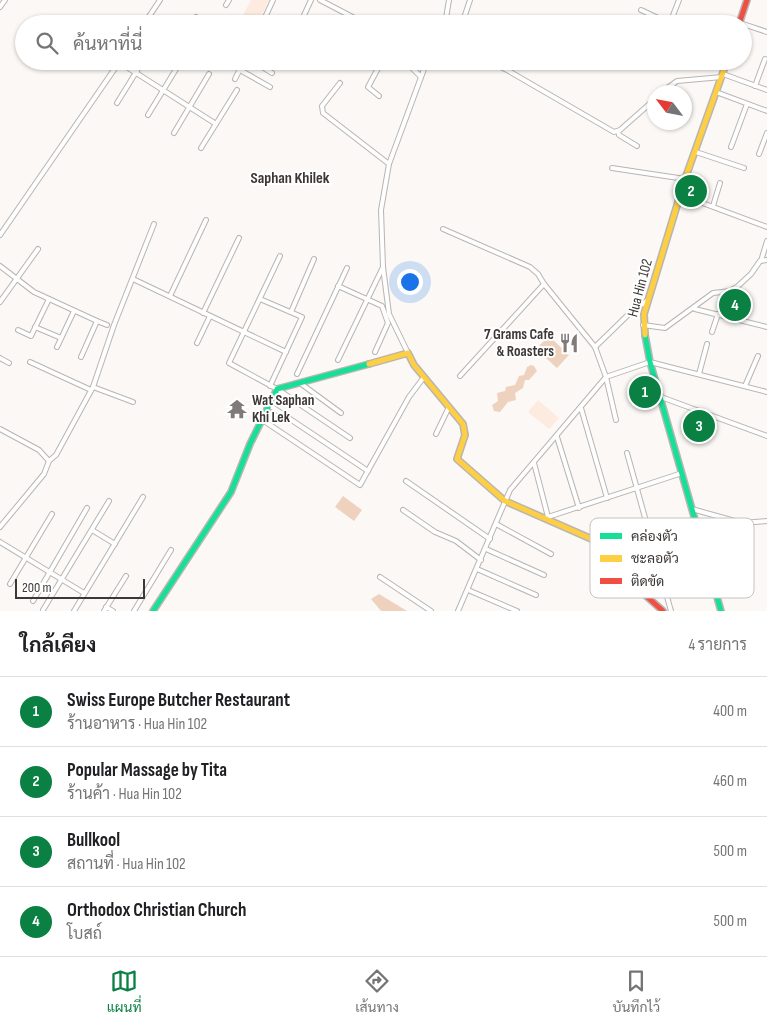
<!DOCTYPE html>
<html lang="th">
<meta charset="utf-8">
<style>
body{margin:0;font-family:"Sofia Sans Condensed",Sarabun,sans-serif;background:#f2f2f2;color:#202124}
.compass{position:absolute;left:647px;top:85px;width:45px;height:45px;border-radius:50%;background:#fff;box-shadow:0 1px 4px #0004;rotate:302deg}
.scale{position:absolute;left:15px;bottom:12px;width:130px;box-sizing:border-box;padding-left:5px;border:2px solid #3d3835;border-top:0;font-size:14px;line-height:18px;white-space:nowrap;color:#3d3835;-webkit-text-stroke:4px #fff;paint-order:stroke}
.you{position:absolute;left:409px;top:281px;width:18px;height:18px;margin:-12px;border:4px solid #fff;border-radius:50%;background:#1a73e8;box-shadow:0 0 0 8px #1a73e833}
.badge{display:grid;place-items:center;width:32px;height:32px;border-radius:50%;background:#0b8043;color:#fff;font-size:16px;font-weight:700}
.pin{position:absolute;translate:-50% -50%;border:2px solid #fff;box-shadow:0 1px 5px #0006}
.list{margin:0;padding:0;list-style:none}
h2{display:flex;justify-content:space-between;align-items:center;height:65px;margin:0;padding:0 20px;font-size:21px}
h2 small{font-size:16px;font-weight:400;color:#757577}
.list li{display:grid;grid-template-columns:32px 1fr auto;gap:15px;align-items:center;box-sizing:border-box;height:70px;padding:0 20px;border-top:1px solid #e0e0e0}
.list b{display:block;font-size:19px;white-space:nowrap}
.list p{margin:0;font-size:16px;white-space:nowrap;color:#757577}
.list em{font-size:16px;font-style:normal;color:#757577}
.icon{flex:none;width:28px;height:28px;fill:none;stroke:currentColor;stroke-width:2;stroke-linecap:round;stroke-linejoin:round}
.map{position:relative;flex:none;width:767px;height:611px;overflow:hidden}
.search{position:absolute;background:#fff;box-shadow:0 1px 4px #0004;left:15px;right:15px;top:15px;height:55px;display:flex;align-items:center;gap:12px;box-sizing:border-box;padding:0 18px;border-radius:28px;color:#757577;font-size:19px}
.sheet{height:345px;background:#fff}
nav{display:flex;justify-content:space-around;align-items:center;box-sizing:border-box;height:70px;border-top:1px solid #e0e0e0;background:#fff;font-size:14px;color:#757577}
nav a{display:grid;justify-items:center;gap:2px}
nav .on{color:#0b8043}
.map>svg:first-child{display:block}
.green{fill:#fcebde}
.water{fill:#efd2be}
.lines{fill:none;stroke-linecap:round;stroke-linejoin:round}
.street-casing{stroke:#b8b5b2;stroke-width:6}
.fast-casing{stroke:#b8b5b2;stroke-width:8}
.slow-casing{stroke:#b8b5b2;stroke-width:8}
.jam-casing{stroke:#b8b5b2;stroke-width:8}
.street{stroke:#fefefe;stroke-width:4}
.fast{stroke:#16e098;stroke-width:5}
.slow{stroke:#ffcf43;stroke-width:5}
.jam{stroke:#f24e42;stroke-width:5}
.labels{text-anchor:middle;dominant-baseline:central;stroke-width:4;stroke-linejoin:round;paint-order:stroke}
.street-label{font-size:15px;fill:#3d3835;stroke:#fff}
.poi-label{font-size:15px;font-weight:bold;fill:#3d3835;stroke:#fff;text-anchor:end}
.neighbourhood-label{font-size:16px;font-weight:bold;fill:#3d3835;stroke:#fff}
.key{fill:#fff;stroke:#c5c3c2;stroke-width:1}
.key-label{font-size:14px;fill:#3d3835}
</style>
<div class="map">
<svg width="767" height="611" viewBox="0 0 767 611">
<rect width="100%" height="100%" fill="#fbf8f5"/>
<g class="green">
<polygon points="251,0 269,0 258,24 242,17"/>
<polygon points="538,400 559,418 549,429 528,412"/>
</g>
<g class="water">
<polygon points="549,336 569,355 557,368 536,349"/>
<polygon points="531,365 534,366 537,371 529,380 525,380 523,388 515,393 516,400 508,402 500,412 494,411 492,405 498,401 497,393 505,391 506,387 515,385 519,376 524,375 527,367"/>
<polygon points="343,496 362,510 354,521 335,507"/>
<polygon points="379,594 407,611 381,611 371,599"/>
</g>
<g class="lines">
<defs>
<g id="street">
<polyline points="320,0 366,24"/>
<polyline points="226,5 229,0"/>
<polyline points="0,7 5,0"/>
<polyline points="641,10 671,24"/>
<polyline points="196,17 209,24"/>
<polyline points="670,23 679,0"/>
<polyline points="144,24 160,0"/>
<polyline points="262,24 273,0"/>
<polyline points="300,24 311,0"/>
<polyline points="445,24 449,0"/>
<polyline points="462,24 470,0"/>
<polyline points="743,24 767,32"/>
<polyline points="253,61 272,73"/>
<polyline points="405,61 421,77"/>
<polyline points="488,61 507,70 614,132 620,130 654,100"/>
<polyline points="119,62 216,124"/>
<polyline points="240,70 270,87"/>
<polyline points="723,74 767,90"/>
<polyline points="235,79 244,61"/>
<polyline points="340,83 322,106 323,113 389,164"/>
<polyline points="755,86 765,59"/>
<polyline points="662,92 677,81 722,77"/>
<polyline points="716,92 767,111"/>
<polyline points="379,96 368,87 382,61"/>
<polyline points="117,103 143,61"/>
<polyline points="148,115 181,61"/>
<polyline points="618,131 619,135 637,146"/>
<polyline points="174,133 209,74"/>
<polyline points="731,147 747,104"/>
<polyline points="201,148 237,90"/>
<polyline points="696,152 744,168"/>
<polyline points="759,154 767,133"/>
<polyline points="612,168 685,179"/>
<polyline points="681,195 767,227"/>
<polyline points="713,206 720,183"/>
<polyline points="443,229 530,267 538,274 544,284"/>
<polyline points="0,235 120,61"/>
<polyline points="280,256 229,363 277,389 350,438"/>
<polyline points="761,261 767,241"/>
<polyline points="0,266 34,292 97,321 81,357"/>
<polyline points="133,279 286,352"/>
<polyline points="338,286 382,306 388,323 375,352"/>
<polyline points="170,296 206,220"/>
<polyline points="260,299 302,317 270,386"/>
<polyline points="0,302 38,249"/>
<polyline points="695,309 767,327"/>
<polyline points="291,312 314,259"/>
<polyline points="203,313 239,238"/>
<polyline points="97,321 107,325"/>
<polyline points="643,325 665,328 713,293 730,291 738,286 751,274 760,261 767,260"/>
<polyline points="35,327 61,338"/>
<polyline points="18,330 31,336 49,299"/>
<polyline points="712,332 718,314"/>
<polyline points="197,343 210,316"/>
<polyline points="57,347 74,311"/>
<polyline points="595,347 632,311 647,301"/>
<polyline points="408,353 389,314 383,267 381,210 389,164 427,61"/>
<polyline points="0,358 9,363"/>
<polyline points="338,360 383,267"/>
<polyline points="30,362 91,390"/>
<polyline points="297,374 347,268"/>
<polyline points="699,374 707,344"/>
<polyline points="460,376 544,284 595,347 606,377 616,420"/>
<polyline points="300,383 341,413"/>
<polyline points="745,386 758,356"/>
<polyline points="93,387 133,402"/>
<polyline points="661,397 767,436"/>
<polyline points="269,405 368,471"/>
<polyline points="581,408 607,498"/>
<polyline points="261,419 360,485 409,397 424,377"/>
<polyline points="0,429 39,450 49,461 44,474 0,527"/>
<polyline points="436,434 449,407"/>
<polyline points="557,437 579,508"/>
<polyline points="627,453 671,611"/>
<polyline points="49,461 56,455 93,387 114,325 154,224"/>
<polyline points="534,463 548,517 682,473"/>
<polyline points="406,481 490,539"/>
<polyline points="692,509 742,523 767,521"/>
<polyline points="403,510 435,532 456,541 481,560"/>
<polyline points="496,524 551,554"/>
<polyline points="92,530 115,544"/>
<polyline points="0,542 84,593"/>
<polyline points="486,549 544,575"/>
<polyline points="477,569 536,595"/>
<polyline points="380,577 431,611"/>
<polyline points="10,584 52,514"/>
<polyline points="468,590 517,611"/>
<polyline points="33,601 87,508"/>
<polyline points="106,607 113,611"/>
<polyline points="43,610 109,501"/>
<polyline points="74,611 143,497"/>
<polyline points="104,611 126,576"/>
<polyline points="134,611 171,550"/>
<polyline points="458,611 510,490 606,377 650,362 767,392"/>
</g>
<g id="fast">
<polyline points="645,335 650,362 721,611"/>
<polyline points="153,611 231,492 250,444 277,389 369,364"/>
</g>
<g id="slow">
<polyline points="645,335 644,314 685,179 727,61"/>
<polyline points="369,364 408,353 414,365 463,424 465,435 457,459 505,501 603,544"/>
</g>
<g id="jam">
<polyline points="739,24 747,0"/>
<polyline points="603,544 613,554 635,586 663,611"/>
</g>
</defs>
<use href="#street" class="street-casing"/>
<use href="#fast" class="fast-casing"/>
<use href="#slow" class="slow-casing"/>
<use href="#jam" class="jam-casing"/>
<use href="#street" class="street"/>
<use href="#fast" class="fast"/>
<use href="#slow" class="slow"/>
<use href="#jam" class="jam"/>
</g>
<defs>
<symbol id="restaurant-bare" viewBox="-9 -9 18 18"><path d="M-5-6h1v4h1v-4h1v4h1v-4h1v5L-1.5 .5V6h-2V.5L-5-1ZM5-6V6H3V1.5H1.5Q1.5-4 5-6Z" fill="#807b78" stroke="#fff" stroke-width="2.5" paint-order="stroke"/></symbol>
<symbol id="temple-bare" viewBox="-9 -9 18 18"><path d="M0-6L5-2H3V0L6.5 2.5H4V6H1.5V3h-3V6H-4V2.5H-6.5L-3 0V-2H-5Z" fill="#807b78" stroke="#fff" stroke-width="2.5" paint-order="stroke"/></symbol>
</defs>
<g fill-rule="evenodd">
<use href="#restaurant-bare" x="555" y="329" width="28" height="28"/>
<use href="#temple-bare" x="223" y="395" width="28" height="28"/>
</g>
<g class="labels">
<g class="street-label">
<text transform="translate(640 288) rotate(-75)">Hua Hin 102</text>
</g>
<g class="poi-label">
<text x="554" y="334">7 Grams Cafe<tspan x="554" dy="17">&amp; Roasters</tspan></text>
<text x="252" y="400" text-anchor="start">Wat Saphan<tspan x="252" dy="17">Khi Lek</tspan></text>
</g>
<g class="neighbourhood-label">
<text x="290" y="178">Saphan Khilek</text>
</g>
</g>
<rect x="590" y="518" width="164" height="80" rx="8" class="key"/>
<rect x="600" y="533" width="22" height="6" fill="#16e098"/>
<rect x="600" y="555" width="22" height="7" fill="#ffcf43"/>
<rect x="600" y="578" width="22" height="6" fill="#f24e42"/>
<g class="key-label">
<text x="631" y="541">คล่องตัว</text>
<text x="631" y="563">ชะลอตัว</text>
<text x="631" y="586">ติดขัด</text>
</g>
</svg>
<svg class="compass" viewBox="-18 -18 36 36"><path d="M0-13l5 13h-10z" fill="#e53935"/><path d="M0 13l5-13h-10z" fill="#757577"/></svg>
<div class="scale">200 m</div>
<div class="you"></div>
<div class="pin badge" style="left:645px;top:392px">1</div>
<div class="pin badge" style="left:691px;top:191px">2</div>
<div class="pin badge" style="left:699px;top:426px">3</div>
<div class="pin badge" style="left:735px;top:305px">4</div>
<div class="search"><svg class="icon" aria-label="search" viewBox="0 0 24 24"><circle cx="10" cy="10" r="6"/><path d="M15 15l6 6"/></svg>ค้นหาที่นี่</div>
</div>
<section class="sheet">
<h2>ใกล้เคียง<small>4 รายการ</small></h2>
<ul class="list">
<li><span class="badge">1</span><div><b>Swiss Europe Butcher Restaurant</b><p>ร้านอาหาร · Hua Hin 102</p></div><em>400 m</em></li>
<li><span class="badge">2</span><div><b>Popular Massage by Tita</b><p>ร้านค้า · Hua Hin 102</p></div><em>460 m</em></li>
<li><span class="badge">3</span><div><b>Bullkool</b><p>สถานที่ · Hua Hin 102</p></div><em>500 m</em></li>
<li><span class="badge">4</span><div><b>Orthodox Christian Church</b><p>โบสถ์</p></div><em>500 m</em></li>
</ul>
</section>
<nav>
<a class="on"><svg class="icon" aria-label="map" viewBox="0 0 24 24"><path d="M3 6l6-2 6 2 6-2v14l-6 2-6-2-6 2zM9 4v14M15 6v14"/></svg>แผนที่</a>
<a><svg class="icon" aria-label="directions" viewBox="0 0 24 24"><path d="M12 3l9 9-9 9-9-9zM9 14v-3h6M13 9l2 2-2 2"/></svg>เส้นทาง</a>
<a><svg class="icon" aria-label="saved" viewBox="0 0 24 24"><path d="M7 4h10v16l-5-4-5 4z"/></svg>บันทึกไว้</a>
</nav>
